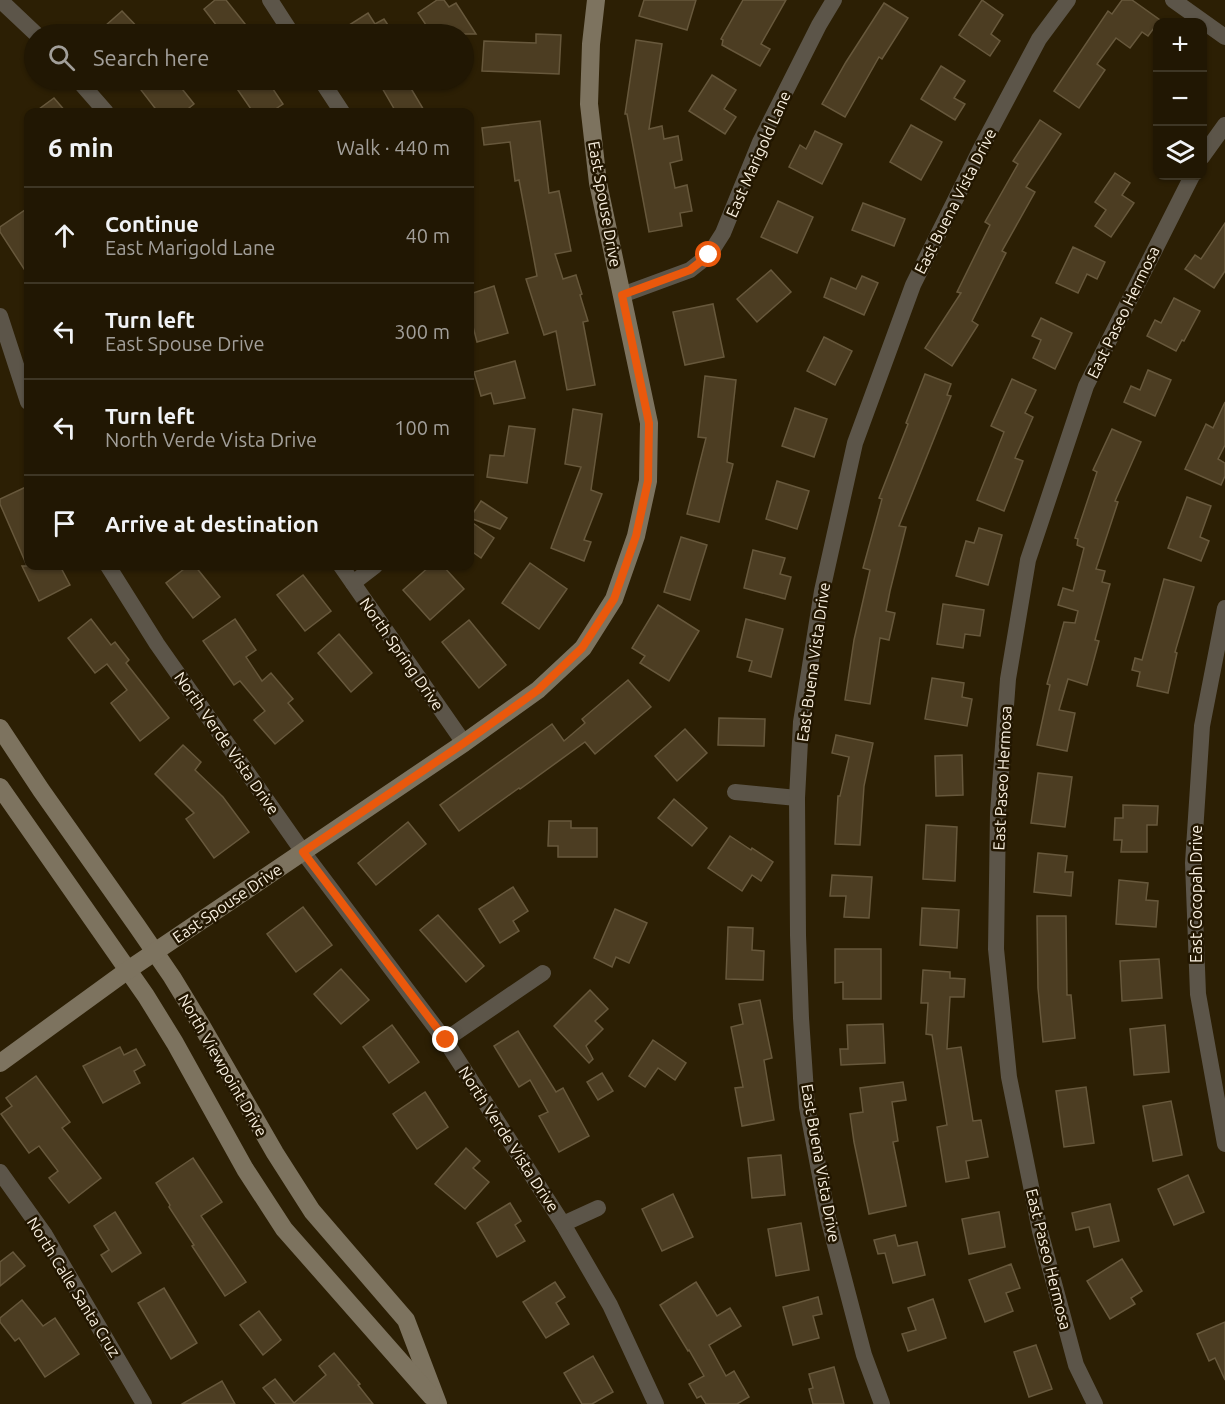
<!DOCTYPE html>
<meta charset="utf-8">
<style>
body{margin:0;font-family:Ubuntu,sans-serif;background:#2d2412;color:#f1f3f6}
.controls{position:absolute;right:18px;top:18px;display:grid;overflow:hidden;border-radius:12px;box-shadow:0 2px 4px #0004}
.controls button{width:54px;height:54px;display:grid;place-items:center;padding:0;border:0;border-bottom:2px solid #3e3625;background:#211703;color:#f1f3f6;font:30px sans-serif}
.stop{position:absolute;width:18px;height:18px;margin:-14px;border:4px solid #ea580c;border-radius:50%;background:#fff}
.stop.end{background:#ea580c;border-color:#fff;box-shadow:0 2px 6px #0008}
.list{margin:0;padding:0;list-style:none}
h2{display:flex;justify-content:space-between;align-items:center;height:78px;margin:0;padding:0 24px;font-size:26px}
h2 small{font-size:20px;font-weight:400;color:#a29f9a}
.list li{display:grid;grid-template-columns:39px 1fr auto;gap:18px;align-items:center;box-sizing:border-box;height:96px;padding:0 24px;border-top:2px solid #3e3625}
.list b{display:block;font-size:22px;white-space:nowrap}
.list p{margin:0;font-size:20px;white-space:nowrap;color:#a29f9a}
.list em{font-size:20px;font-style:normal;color:#a29f9a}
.icon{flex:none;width:33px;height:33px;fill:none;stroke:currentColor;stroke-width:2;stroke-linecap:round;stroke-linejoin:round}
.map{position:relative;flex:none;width:1225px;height:1404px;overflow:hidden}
.search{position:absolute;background:#211703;box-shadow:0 2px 4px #0004;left:24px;top:24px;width:450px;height:66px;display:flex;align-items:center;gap:15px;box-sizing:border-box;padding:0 21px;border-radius:33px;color:#a29f9a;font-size:22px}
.panel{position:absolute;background:#211703;box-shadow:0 2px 4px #0004;left:24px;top:108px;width:450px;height:462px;border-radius:12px}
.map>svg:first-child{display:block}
.building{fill:#4c3d22;stroke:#67583c;stroke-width:1.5}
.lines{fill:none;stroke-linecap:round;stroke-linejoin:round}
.street{stroke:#5c5549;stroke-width:16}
.secondary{stroke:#7d735f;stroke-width:18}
.route{stroke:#ea580c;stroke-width:8}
.labels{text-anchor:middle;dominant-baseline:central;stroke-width:5;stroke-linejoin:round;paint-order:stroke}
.street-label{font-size:16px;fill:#f9f0e0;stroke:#221600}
</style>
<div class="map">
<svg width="1225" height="1404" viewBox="0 0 1225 1404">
<rect width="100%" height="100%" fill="#2c1f04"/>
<g class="building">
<polygon points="215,0 226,0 253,34 206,34 217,26 204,9"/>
<polygon points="437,0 444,0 449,7 456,3 476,34 432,34 418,13"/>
<polygon points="644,0 696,0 687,30 639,16"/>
<polygon points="743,0 786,0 761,44 770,49 760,66 722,45 723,40 721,39"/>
<polygon points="982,0 1003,15 991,34 1000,41 990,56 959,35"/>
<polygon points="1122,0 1132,0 1160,20 1148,36 1142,32 1130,48 1116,38 1097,64 1105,70 1079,108 1054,91 1108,11 1112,14"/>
<polygon points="884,3 908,18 882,59 879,57 845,117 822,104 846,62"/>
<polygon points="122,11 144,34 96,34"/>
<polygon points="368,13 375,24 384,19 394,34 335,34"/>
<polygon points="536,34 561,35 559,74 482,71 484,41 536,43"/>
<polygon points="636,40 662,44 649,129 662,126 664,139 678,136 682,160 670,163 675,188 687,185 692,211 680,213 682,226 649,232 627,114 625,114"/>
<polygon points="941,66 965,81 954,98 965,104 955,120 921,99"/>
<polygon points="712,75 736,90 724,109 736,117 725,134 689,111"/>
<polygon points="154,80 175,80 194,104 184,112 158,112 141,90"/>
<polygon points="231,80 267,80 283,104 271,112 253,112"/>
<polygon points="393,80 406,80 425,112 396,112 381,86"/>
<polygon points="54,98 66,112 35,112"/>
<polygon points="1040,120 1061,134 1026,187 1035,192 1002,251 1006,253 972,321 978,325 952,366 925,348 961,293 957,292 990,225 985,222 1018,164 1013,161"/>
<polygon points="540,121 549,193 559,191 571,251 555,254 563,279 576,275 582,294 580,295 588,321 583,322 595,385 567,390 556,331 544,335 526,279 537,276 519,180 515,181 510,142 484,145 482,128"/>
<polygon points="911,125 942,142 921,180 890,162"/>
<polygon points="815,131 842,144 822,184 789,167 800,145 806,149"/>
<polygon points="1115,173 1130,183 1122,195 1134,203 1111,237 1095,226 1106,210 1095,202"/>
<polygon points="778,201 813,217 797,253 761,237"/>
<polygon points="863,203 905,219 894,246 852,230"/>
<polygon points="28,208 28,275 0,232 0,227"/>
<polygon points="1225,223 1225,271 1214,288 1185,269 1195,255 1201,259"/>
<polygon points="1073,247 1105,262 1097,279 1087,274 1078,293 1056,283"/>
<polygon points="771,270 791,292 757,322 737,299"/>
<polygon points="862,276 878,283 864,315 824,297 831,278 856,289"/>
<polygon points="494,286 508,333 477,342 470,315 470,294"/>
<polygon points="1174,298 1200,311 1184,341 1182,340 1176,351 1147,336 1155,320 1161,323"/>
<polygon points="713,304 724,357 685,365 673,312"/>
<polygon points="1041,318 1072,333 1055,369 1033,358 1041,340 1032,336"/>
<polygon points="824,337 852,351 835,385 807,371"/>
<polygon points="515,361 525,398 494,404 491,393 481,396 474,372"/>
<polygon points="1148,370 1171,380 1155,416 1124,402 1131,386 1140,390"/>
<polygon points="925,374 951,384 947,395 951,396 899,526 906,527 890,591 886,611 895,613 889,640 880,638 870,704 845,700 854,640 870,570 863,568 882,499 879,498 908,424 906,423"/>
<polygon points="705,376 736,380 727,462 733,464 719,522 687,514 706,438 698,437"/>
<polygon points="1012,379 1036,390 1025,413 1033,417 1015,458 1023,461 1004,511 977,500 1004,432 991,426"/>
<polygon points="1225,402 1225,445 1218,459 1225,463 1225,476 1221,485 1185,469 1206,424 1213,428"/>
<polygon points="795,408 827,419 814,457 782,446"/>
<polygon points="573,409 602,414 591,490 602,494 584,540 591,542 584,561 551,548 581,467 565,464"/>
<polygon points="509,426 535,429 527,483 487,477 490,455 504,456"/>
<polygon points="1112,429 1141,442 1115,501 1118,502 1096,569 1105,571 1102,582 1110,584 1095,640 1099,641 1087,685 1068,679 1059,710 1075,713 1067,751 1037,745 1050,685 1047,684 1064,622 1075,623 1078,611 1058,605 1063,588 1073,591 1084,548 1077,545 1078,539 1075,538 1097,472 1093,470"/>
<polygon points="777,481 809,491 797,529 766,519"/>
<polygon points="28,486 28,566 60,566 70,585 39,601 22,566 27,566 0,504 0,499"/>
<polygon points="1187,497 1211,506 1200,537 1209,541 1201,561 1168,548"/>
<polygon points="481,501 507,518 500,529 470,518"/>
<polygon points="470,521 494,538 481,558 470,550"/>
<polygon points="979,528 1002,535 988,585 956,576 966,541 974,543"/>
<polygon points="681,537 707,545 690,600 664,592"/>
<polygon points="753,550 785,558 780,574 791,577 785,599 744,588"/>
<polygon points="530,563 567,589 539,629 502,603"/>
<polygon points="188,566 195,566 220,597 193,618 166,583"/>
<polygon points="430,566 443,566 464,589 430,620 403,590"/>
<polygon points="303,575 331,611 305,631 277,595"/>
<polygon points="1164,579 1194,587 1175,652 1177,653 1168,693 1137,686 1140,672 1132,670 1135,658 1142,660"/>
<polygon points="943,604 984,610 980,636 965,634 963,648 937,644"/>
<polygon points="658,605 699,631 669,681 640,663 645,656 632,648"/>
<polygon points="91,619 111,645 115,642 129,660 126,663 169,718 140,741 111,703 127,690 107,664 95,673 68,638"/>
<polygon points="235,619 256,650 246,657 262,681 271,673 293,699 288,703 303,721 275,744 254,720 265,711 240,681 234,685 203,641"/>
<polygon points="746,619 783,629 771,677 749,671 752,661 737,657"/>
<polygon points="469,620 506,665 479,688 442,642"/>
<polygon points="339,634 372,673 351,692 318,653"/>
<polygon points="932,678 964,683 962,697 972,699 967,726 925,719"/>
<polygon points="628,680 651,707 595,754 585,742 520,789 519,788 459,831 440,805 552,724 564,741 585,723 582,719"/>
<polygon points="719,718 765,719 764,746 718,745"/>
<polygon points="685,729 707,753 677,781 655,756"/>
<polygon points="836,735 873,743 864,786 860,845 835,844 838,796 840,796 849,757 832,753"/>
<polygon points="183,745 201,762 195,770 223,797 249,832 214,858 186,819 194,813 155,774"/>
<polygon points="962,755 963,795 936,796 935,756"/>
<polygon points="1038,773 1072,777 1065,827 1031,823"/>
<polygon points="674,799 707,828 692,846 658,818"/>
<polygon points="1123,805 1158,806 1157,825 1147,825 1147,852 1121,852 1122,840 1114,840 1115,818 1123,818"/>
<polygon points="549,821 571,821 571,828 597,828 597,857 558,857 558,846 548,846"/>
<polygon points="408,822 426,844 376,885 358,863"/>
<polygon points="926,825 957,827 955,881 923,879"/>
<polygon points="730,836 751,850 752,848 773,862 761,881 752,875 742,891 708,868"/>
<polygon points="1038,853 1067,856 1065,872 1073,872 1071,896 1034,892"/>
<polygon points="832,875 872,877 869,918 844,917 846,896 830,896"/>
<polygon points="1119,880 1148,883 1146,900 1158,901 1156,927 1116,924"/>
<polygon points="513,887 528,911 513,921 519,931 500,943 479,909"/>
<polygon points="303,907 332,945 296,972 267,934"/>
<polygon points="922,908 959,910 957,948 920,945"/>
<polygon points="615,909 647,923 629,963 616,957 612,967 594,958"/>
<polygon points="438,915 484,966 466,982 420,930"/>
<polygon points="1037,916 1066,916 1067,995 1071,995 1075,1038 1043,1042 1038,988"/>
<polygon points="728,927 753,928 752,950 764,951 763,980 726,979"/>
<polygon points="835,949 881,949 881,999 843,999 843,982 835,983"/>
<polygon points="1159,959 1162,998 1122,1001 1120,961"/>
<polygon points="341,969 369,1000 341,1024 314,994"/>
<polygon points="923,970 950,972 950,978 965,979 964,997 950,997 947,1049 961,1047 973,1121 981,1120 988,1157 966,1161 969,1178 946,1182 937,1127 947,1125 932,1035 926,1034 928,1003 921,1003"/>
<polygon points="590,990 608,1009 595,1021 603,1029 586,1046 593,1059 589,1063 554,1026"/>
<polygon points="760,1000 772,1058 764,1060 774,1120 742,1126 735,1088 743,1087 731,1027 743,1024 739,1004"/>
<polygon points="883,1024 885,1063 841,1065 840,1049 848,1049 847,1025"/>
<polygon points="392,1025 419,1062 389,1083 363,1047"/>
<polygon points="1165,1025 1169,1072 1134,1075 1130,1029"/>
<polygon points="518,1031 556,1092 563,1088 589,1136 559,1152 539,1116 548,1112 530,1080 519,1087 494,1046"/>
<polygon points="653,1040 686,1063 675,1080 658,1068 645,1087 629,1076"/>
<polygon points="120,1047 124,1055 136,1049 145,1065 134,1071 140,1083 103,1103 83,1066"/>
<polygon points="602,1073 613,1091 598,1100 587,1082"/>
<polygon points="36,1076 70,1122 62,1128 101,1178 69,1203 49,1178 58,1171 39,1146 29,1153 1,1114 12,1106 6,1098"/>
<polygon points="903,1082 906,1100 892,1102 898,1141 893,1142 906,1206 869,1214 854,1142 850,1114 863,1112 860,1088"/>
<polygon points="1086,1087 1094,1143 1064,1147 1056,1091"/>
<polygon points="425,1092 448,1127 417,1149 393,1114"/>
<polygon points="1171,1101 1182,1155 1153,1161 1143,1106"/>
<polygon points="466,1148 480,1161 473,1168 489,1182 465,1209 435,1184"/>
<polygon points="781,1155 785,1195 752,1198 748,1158"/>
<polygon points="193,1158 222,1202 201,1216 246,1282 225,1296 192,1246 194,1245 169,1207 170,1205 156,1183"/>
<polygon points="1188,1175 1204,1212 1174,1225 1158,1189"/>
<polygon points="673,1194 693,1237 662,1251 642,1209"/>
<polygon points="510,1203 521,1221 515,1225 525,1241 497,1257 477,1223"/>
<polygon points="1110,1204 1119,1241 1094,1247 1089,1227 1076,1230 1072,1213"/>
<polygon points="115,1212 141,1253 112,1272 101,1255 109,1250 94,1226"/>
<polygon points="999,1212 1005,1247 969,1254 962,1219"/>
<polygon points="801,1223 809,1270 776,1276 768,1229"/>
<polygon points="895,1235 898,1246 917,1242 925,1275 893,1283 885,1253 878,1254 874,1240"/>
<polygon points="13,1252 25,1266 0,1286 0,1262"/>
<polygon points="1122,1259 1142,1291 1131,1298 1135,1304 1110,1319 1087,1281"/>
<polygon points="1011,1264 1020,1288 1006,1293 1013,1311 985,1322 969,1280"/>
<polygon points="555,1282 565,1297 556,1303 569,1324 546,1338 523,1302"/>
<polygon points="696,1282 717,1316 730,1308 741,1326 709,1345 726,1376 734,1371 749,1397 737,1404 706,1404 701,1396 697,1398 689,1384 704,1376 689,1350 688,1351 660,1305"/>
<polygon points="164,1288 197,1343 171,1359 138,1303"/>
<polygon points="818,1297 822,1314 813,1316 819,1338 793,1345 783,1307"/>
<polygon points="933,1299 946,1338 908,1351 902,1334 916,1330 908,1308"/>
<polygon points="22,1300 43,1326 55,1318 79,1354 45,1377 19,1338 15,1341 0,1322 0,1318"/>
<polygon points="259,1311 281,1340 263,1355 240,1325"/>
<polygon points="1225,1322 1225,1380 1215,1358 1209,1361 1197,1334"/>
<polygon points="1036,1345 1052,1389 1029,1397 1014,1352"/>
<polygon points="334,1353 360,1384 358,1385 373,1404 276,1404 263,1388 275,1379 294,1403 326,1375 319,1366"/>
<polygon points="593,1356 613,1392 592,1404 582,1404 564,1373"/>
<polygon points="834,1367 844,1404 813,1404 809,1389 813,1388 809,1374"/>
<polygon points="222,1381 235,1404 182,1404"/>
</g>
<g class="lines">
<g class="street">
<polyline points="0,0 36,34"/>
<polyline points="270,0 292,34"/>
<polyline points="1173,0 1225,37"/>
<polyline points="78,80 106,112"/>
<polyline points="321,80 342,112"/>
<polyline points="1202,157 1225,125"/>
<polyline points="622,295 690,270 709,255 723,233 760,142 819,25 834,0"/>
<polyline points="0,316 28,402"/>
<polyline points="108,566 157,644 303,852 445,1040 563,1224 610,1305 656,1404"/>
<polyline points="341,566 464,743"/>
<polyline points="353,583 375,566"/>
<polyline points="1225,608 1202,726 1193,863 1198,994 1225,1144"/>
<polyline points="735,792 797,798"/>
<polyline points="445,1040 543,973"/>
<polyline points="0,1172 45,1235 144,1404"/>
<polyline points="563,1224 598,1208"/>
<polyline points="882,1404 864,1355 828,1218 807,1107 801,1018 798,935 797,798 801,722 822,591 855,443 913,285 981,148 1039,39 1068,0"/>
<polyline points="1095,1404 1076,1365 1040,1231 1009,1077 996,949 998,813 1008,679 1028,560 1086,386 1192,176"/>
</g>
<g class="secondary">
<polyline points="0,728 41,790 137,926 172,977 200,1023 275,1153 312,1211 406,1320 438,1404"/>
<polyline points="0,787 146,996 175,1043 245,1169 284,1229 431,1396"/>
<polyline points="0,1063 128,970 464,743 538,690 583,648 614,599 636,536 648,481 649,423 598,183 589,104 591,44 596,0"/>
</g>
</g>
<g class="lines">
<polyline class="route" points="446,1040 303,852 464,743 538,690 582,648 614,599 636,536 648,481 649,423 622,295 690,270 709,255"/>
</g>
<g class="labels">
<g class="street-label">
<text transform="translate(758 154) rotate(-66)">East Marigold Lane</text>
<text transform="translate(955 201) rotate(-63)">East Buena Vista Drive</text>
<text transform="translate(605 204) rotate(80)">East Spouse Drive</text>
<text transform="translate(1123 312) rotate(-64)">East Paseo Hermosa</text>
<text transform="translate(402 654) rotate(55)">North Spring Drive</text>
<text transform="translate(813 662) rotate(-82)">East Buena Vista Drive</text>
<text transform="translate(227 743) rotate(55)">North Verde Vista Drive</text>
<text transform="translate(1002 778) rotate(-87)">East Paseo Hermosa</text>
<text transform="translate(1196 894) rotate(-90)">East Cocopah Drive</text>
<text transform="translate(227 903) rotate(-34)">East Spouse Drive</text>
<text transform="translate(223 1065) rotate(60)">North Viewpoint Drive</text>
<text transform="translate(509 1139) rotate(57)">North Verde Vista Drive</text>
<text transform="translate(821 1163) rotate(80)">East Buena Vista Drive</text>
<text transform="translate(1049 1259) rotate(76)">East Paseo Hermosa</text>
<text transform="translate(74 1287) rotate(58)">North Calle Santa Cruz</text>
</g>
</g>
</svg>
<div class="controls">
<button>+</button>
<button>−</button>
<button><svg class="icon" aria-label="layers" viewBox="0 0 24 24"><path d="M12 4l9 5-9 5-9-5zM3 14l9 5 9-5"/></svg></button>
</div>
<div class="stop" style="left:709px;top:255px"></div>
<div class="stop end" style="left:446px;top:1040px"></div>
<div class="search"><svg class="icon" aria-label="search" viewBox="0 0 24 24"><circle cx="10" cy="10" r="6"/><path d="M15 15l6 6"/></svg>Search here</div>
<section class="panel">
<h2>6 min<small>Walk · 440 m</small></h2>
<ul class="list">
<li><svg class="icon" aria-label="ahead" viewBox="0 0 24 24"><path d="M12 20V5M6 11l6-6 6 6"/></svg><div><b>Continue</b><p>East Marigold Lane</p></div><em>40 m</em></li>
<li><svg class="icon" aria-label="left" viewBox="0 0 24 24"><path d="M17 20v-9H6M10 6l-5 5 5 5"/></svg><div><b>Turn left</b><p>East Spouse Drive</p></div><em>300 m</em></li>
<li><svg class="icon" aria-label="left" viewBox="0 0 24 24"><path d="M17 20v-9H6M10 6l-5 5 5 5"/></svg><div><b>Turn left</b><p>North Verde Vista Drive</p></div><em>100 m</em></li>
<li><svg class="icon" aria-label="arrive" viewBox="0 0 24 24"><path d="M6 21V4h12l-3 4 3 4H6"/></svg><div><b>Arrive at destination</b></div></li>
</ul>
</section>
</div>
